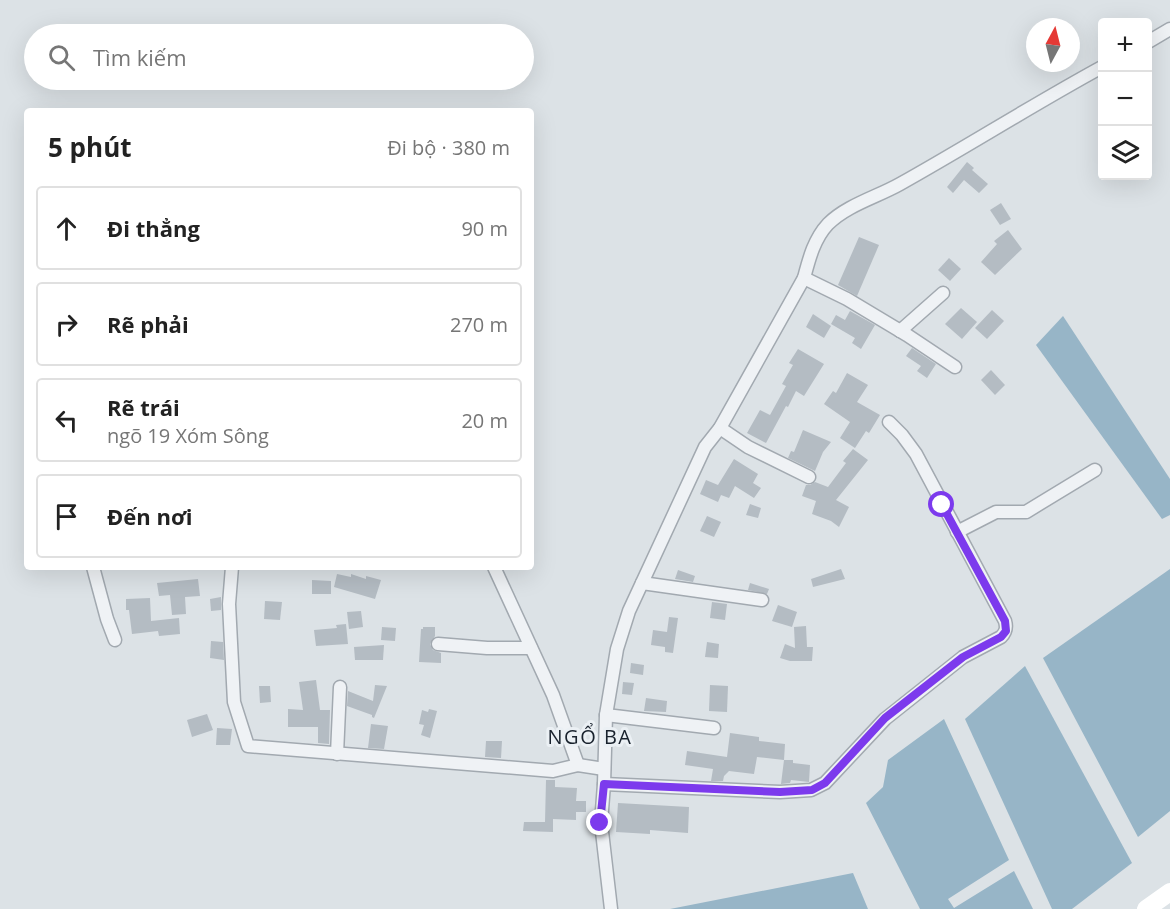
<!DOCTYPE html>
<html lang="vi">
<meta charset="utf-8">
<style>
body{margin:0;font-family:"Open Sans",sans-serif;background:#f6f6f6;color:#222}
.controls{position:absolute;right:18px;top:18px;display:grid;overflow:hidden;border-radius:6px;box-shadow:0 6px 24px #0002}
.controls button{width:54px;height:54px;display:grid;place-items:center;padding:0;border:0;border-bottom:2px solid #e0e0e0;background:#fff;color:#222;font:30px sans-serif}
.compass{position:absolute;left:1026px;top:18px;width:54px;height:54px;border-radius:50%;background:#fff;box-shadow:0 6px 24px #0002;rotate:7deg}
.stop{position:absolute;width:18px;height:18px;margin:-14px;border:4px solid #7c3aed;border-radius:50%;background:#fff}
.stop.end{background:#7c3aed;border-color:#fff;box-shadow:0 2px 6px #0008}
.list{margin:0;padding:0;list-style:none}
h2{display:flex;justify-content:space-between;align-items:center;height:78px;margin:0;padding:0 24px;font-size:26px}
h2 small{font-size:20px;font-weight:400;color:#767676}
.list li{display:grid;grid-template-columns:39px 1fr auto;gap:18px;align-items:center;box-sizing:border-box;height:84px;margin:0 12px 12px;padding:0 12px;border:2px solid #e0e0e0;border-radius:6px}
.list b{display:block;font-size:22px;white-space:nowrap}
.list p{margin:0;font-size:20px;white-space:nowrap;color:#767676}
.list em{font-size:20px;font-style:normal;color:#767676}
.icon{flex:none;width:33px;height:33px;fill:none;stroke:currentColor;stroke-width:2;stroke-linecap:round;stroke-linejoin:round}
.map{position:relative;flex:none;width:1170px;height:909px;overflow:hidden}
.search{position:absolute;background:#fff;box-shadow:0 6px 24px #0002;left:24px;top:24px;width:510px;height:66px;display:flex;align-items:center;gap:15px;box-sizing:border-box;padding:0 21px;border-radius:33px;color:#767676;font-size:22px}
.panel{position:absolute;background:#fff;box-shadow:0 6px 24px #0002;left:24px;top:108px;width:510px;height:462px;border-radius:6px}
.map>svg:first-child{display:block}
.water{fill:#97b5c7}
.building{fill:#b4bcc3}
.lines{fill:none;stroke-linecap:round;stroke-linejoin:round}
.minor-casing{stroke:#a2a9b0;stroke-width:15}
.minor{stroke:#eff2f5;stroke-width:12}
.secondary{stroke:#fff;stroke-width:18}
.route{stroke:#7c3aed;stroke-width:8}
.labels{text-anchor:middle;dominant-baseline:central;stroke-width:6;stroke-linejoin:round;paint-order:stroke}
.neighbourhood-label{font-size:20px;letter-spacing:1.5px;fill:#19222d;stroke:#ebf0f4}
</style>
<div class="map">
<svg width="1170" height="909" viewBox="0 0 1170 909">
<rect width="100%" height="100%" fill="#dce2e6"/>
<g class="water">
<polygon points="1063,316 1170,479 1170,515 1162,519 1036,345"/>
<polygon points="1170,569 1170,811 1138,837 1043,658"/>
<polygon points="1025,666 1132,863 1072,909 1052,909 965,719"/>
<polygon points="944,719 1009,860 948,899 954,908 1014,871 1033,909 920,909 866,803 883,787 888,760"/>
<polygon points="853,873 868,909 670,909"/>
</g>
<g class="building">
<polygon points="967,162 974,168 972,170 988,184 979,193 964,180 953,193 947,187"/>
<polygon points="1001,203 1011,219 1000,225 990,210"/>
<polygon points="1008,230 1022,249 995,275 981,262 997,244 994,241"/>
<polygon points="859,237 879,245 857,296 838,285"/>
<polygon points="949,258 961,269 950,281 938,270"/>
<polygon points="961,308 977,322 962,339 945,324"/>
<polygon points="992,310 1004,321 987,339 975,328"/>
<polygon points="850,311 875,325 861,349 852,343 855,338 831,324 836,315 845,320"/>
<polygon points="813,314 831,326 824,338 806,327"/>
<polygon points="912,348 936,364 927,378 917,371 921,366 906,356"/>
<polygon points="798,349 824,364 804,396 796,391 788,407 786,406 766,443 747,433 760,410 770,415 786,386 782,384 793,365 789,363"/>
<polygon points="991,370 1005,385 995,395 981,380"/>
<polygon points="847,373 868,385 857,402 880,415 869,433 866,431 855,448 840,438 850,422 824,404 833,391 836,393"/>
<polygon points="803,430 831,442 823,452 815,471 788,458 791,451 794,452"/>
<polygon points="853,449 868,460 836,500 849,507 839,527 831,521 812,514 816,501 802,496 806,485 810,485 815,482 828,487 846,463 843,461"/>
<polygon points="734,459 758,474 753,483 761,488 754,498 735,486 729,498 721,495 718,502 700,494 706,480 718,485"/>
<polygon points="750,504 761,508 758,518 746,515"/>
<polygon points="707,516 721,522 714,537 700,531"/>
<polygon points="841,569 845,579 813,587 811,579"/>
<polygon points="678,570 695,576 693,582 675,579"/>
<polygon points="337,574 351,577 351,574 366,579 366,576 381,580 375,599 334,587"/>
<polygon points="198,579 200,596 185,597 186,614 172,615 170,595 159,596 157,583"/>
<polygon points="312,580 331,581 331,594 312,594"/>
<polygon points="750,583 769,589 767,594 748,590"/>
<polygon points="221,597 221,610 211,611 210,599"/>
<polygon points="150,598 151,621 179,618 180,634 159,636 158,631 132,634 129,610 126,610 126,599"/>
<polygon points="265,601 282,602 280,620 264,619"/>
<polygon points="712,602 727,604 725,620 710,618"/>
<polygon points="778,605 797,612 792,627 772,621"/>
<polygon points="361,611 363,627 349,629 347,612"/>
<polygon points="669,617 678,618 673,653 665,652 665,647 651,645 653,630 667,632"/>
<polygon points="346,624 348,644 316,646 314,630 337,628 336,625"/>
<polygon points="806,626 807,647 813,647 812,661 790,661 780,658 785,644 795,648 794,627"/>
<polygon points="382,627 396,628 395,641 381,640"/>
<polygon points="423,627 435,627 435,636 430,644 433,650 441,653 441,663 419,662 421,629 423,629"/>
<polygon points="211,641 223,642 224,660 210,658"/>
<polygon points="707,642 719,644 718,658 705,657"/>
<polygon points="384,645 383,660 355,660 354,647"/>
<polygon points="631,663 644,665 643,675 630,673"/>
<polygon points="316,680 320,710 330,710 329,744 318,743 318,727 288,727 288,709 303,710 299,682"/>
<polygon points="623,682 634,683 632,695 622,694"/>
<polygon points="375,685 387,686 374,718 372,717 372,715 347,706 348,691 373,701"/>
<polygon points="710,685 728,686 727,712 709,711"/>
<polygon points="259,686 270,686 271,702 260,703"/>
<polygon points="646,698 667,701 666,712 644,711"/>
<polygon points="429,709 437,711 430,738 421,735 424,725 419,724 422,710 428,712"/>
<polygon points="207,714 213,730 192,737 187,720"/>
<polygon points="371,724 388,726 384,749 368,748"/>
<polygon points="217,728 232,729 230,745 216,745"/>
<polygon points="730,733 759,737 759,741 785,744 784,760 757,757 754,774 729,771 724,776 723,781 711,781 713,769 685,765 687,751 727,757"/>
<polygon points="486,741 502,741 501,758 485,757"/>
<polygon points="784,760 793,760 793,763 810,765 809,782 791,780 790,783 781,784"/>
<polygon points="546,780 555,780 555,787 577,788 576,801 586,801 586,812 576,812 576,820 553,819 553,832 523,831 524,822 545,822"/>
<polygon points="618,803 689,807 688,833 650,830 650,834 616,832"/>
</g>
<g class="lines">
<defs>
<g id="minor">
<polyline points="1148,42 1170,29"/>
<path d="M804 278C809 259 814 239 828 224 847 205 877 197 900 184 968 146 1034 104 1102 67"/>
<polyline points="900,331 943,293"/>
<polyline points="720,428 748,447 809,477"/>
<polyline points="957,532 996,512 1026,512 1095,470"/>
<polyline points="93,567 107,619 115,640"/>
<polyline points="232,567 229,604 234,702 248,746 553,771 578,765 604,769"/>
<polyline points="494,567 553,695 578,765"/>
<polyline points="642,583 762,600"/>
<polyline points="438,644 487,648 531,648"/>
<polyline points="606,715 714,728"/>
<polyline points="337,754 340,687"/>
<path d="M604 784 780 792 811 790 825 783 885 719 963 657 1001 637C1006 632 1007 628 1005 621L916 454 902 435 889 422"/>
<polyline points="611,909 601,823 604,784 606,715 617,649 629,611 705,447 720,428 804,278 847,299 907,335 955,367"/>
</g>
</defs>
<use href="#minor" class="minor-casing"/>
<use href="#minor" class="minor"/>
<polyline class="secondary" points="1146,909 1170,892"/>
</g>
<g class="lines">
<polyline class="route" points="600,823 604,784 780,792 812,790 825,783 885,718 963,657 1001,637 1006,631 1005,621 942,505"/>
</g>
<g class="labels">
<g class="neighbourhood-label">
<text x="590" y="736">NGỔ BA</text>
</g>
</g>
</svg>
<div class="controls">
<button>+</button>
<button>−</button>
<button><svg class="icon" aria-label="layers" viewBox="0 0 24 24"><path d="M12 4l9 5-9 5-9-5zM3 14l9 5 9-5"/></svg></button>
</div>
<svg class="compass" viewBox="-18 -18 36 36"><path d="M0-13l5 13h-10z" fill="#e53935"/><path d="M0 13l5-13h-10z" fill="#767676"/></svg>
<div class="stop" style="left:942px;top:505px"></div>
<div class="stop end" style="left:600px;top:823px"></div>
<div class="search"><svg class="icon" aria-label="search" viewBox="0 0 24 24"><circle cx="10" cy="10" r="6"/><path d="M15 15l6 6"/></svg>Tìm kiếm</div>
<section class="panel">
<h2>5 phút<small>Đi bộ · 380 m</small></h2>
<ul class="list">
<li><svg class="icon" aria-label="ahead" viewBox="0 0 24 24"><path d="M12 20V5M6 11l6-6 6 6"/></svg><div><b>Đi thẳng</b></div><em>90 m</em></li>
<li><svg class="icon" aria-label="right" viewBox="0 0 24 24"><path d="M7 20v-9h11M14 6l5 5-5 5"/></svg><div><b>Rẽ phải</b></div><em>270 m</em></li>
<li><svg class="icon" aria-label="left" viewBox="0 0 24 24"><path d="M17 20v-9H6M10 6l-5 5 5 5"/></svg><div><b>Rẽ trái</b><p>ngõ 19 Xóm Sông</p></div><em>20 m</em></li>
<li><svg class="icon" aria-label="arrive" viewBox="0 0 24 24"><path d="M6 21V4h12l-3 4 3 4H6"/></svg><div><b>Đến nơi</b></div></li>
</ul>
</section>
</div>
